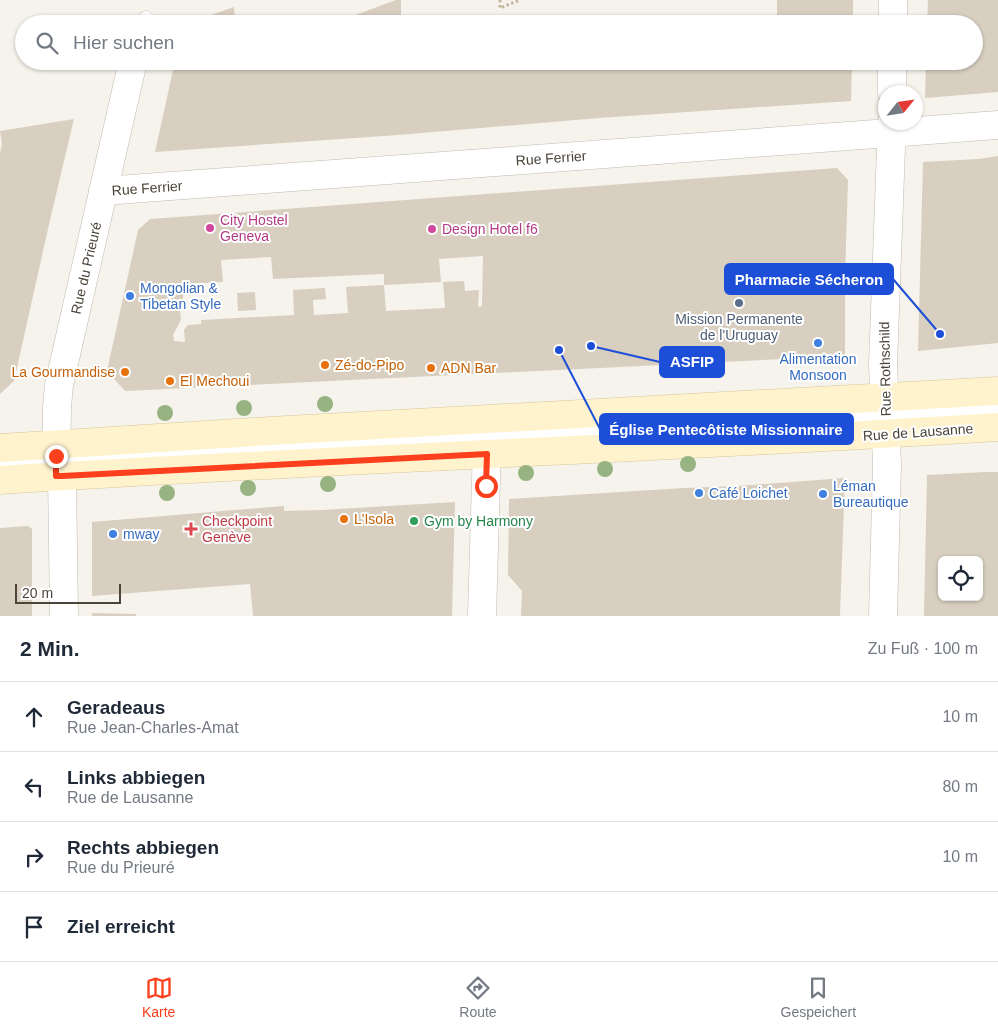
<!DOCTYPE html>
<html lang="de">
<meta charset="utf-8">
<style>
body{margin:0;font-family:Arial,sans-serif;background:#f6f6f7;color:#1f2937}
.controls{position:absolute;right:15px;bottom:15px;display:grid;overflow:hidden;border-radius:8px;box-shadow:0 1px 4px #0004}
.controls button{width:45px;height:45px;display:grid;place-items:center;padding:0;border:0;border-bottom:1px solid #e0e1e3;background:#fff;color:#1f2937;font:25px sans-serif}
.compass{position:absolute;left:878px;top:85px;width:45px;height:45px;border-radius:50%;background:#fff;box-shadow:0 1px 4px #0004;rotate:60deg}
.scale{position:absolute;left:15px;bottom:12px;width:106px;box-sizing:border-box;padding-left:5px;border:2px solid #4b4439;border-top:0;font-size:14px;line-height:18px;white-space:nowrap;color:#4b4439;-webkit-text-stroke:4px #fff;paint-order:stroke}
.stop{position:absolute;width:15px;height:15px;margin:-11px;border:4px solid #fc3f1d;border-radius:50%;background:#fff}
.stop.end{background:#fc3f1d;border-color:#fff;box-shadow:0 1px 5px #0008}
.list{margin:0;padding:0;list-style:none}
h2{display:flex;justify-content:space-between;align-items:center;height:65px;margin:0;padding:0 20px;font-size:21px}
h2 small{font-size:16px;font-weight:400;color:#747a83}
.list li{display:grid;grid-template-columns:32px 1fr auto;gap:15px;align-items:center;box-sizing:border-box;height:70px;padding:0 20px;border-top:1px solid #e0e1e3}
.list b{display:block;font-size:19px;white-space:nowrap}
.list p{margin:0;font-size:16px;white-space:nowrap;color:#747a83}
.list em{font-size:16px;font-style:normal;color:#747a83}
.icon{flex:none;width:28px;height:28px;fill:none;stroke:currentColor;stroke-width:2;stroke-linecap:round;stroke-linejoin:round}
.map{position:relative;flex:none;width:998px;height:616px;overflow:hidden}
.search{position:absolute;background:#fff;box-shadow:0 1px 4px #0004;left:15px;right:15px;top:15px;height:55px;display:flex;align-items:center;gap:12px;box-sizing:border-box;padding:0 18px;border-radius:28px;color:#747a83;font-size:19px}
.sheet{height:345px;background:#fff}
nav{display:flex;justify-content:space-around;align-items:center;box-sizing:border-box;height:70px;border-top:1px solid #e0e1e3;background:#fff;font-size:14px;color:#747a83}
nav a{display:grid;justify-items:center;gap:2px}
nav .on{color:#fc3f1d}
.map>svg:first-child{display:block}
.building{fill:#d8cfc1;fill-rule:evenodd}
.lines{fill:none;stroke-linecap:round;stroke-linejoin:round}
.service-casing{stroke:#c2bbae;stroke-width:15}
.minor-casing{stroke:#c2bbae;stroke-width:29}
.secondary-casing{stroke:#d6c79b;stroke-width:29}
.path{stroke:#c4b79f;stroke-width:3;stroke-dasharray:2.5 2.5;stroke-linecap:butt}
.service{stroke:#fff;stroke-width:14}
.minor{stroke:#fff;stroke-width:28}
.secondary{stroke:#fff3cd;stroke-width:28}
.tree{fill:#97b381}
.route{stroke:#fc3f1d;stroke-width:6}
.hotel-dot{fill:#d1479c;stroke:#fff;stroke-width:2}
.shop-dot{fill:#3f7fe0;stroke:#fff;stroke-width:2}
.service-dot{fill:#5c6f8a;stroke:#fff;stroke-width:2}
.food-dot{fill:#e8710a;stroke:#fff;stroke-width:2}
.leisure-dot{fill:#2e9e5b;stroke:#fff;stroke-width:2}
.health-dot{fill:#e0444e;stroke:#fff;stroke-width:2}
.labels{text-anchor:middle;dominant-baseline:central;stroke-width:4;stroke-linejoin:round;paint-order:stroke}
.street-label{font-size:14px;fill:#4b4439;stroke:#fff}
.hotel-label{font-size:14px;fill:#b23c85;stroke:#fff;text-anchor:start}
.shop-label{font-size:14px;fill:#366cbe;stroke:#fff;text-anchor:start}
.service-label{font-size:14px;fill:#4e5e75;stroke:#fff}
.food-label{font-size:14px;fill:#c56008;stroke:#fff;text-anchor:start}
.health-label{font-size:14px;fill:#be3a42;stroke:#fff;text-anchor:start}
.leisure-label{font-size:14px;fill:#27864d;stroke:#fff;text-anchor:start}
.leader{fill:none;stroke:#1d4ed8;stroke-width:2}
.callout-dot{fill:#1d4ed8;stroke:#fff;stroke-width:2}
.callout{fill:#1d4ed8;stroke:#1d4ed8;stroke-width:2}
.callout-label{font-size:15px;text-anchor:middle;font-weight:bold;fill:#fff}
</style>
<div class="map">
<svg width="998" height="616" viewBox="0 0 998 616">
<rect width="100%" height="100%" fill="#f6f3ec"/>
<g class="building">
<polygon points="396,0 401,0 401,24 331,24"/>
<rect x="777" y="0" width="76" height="24"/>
<polygon points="928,0 998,0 998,92 925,98 926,61 974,61 974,24 927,24"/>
<polygon points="234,7 235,24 189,24 188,23"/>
<polygon points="175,61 224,61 224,66 293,61 852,61 851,101 599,118 398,135 155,152"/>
<polygon points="74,119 50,220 14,381 0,394 0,153 2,144 0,131"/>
<polygon points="998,156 998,343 918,351 923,162 978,159"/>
<path d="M837 168 848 180 845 277V356L125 391 107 371 138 230 150 219ZM483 256 482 306 478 307 479 290 465 291 464 281 443 282 445 308 386 311 384 285 346 287 348 313 314 315 313 300 326 299 325 288 293 290 294 315 201 320V324L188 325 184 330 185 342 174 341 173 335 179 324 181 318 180 311 186 284 223 282 221 260 271 257 273 279 384 274V285L441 282 439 259Z"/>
<polygon points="255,292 256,310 238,311 237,293"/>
<path d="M985 472H998V616H924L927 475ZM942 560H979V597H942Z"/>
<polygon points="845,478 840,616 521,616 522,591 508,575 509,499 684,488 737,486"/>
<polygon points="455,502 452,616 253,616 250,584 92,596 92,522 284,506 284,511 322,510"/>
<polygon points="28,526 32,529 32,616 0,616 0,528"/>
<polygon points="92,613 136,614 136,616 92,616"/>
</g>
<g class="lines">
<defs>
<g id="service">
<polyline points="144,24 146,18"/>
<polyline points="0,465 270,448 998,408"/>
</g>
<g id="minor">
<polyline points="893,24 893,0"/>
<polyline points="892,92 892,61"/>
<polyline points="103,191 998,125"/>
<polyline points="56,476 57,407 59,385 133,61"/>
<polyline points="62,476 64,616"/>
<polyline points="482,616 487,447 487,420"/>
<polyline points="883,616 887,465 883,364 892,122"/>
</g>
<g id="secondary">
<polyline points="0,448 270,431 998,391"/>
<path d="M0 480C332 459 666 448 998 427"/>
</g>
</defs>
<use href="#service" class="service-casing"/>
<use href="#minor" class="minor-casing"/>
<use href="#secondary" class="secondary-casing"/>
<polyline class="path" points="500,0 500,8 520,0"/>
<use href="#service" class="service"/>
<use href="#minor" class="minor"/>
<use href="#secondary" class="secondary"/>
</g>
<g class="tree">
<circle cx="325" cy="404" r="8"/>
<circle cx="244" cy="408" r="8"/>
<circle cx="165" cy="413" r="8"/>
<circle cx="688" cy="464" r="8"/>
<circle cx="605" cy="469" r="8"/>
<circle cx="526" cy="473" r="8"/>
<circle cx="328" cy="484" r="8"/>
<circle cx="248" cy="488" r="8"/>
<circle cx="167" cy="493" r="8"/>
</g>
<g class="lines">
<polyline class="route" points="56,456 56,476 62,476 487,454 486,486"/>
</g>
<g class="hotel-dot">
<circle cx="210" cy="228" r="5"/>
<circle cx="432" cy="229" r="5"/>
</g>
<g class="shop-dot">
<circle cx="130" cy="296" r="5"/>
<circle cx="818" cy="343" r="5"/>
<circle cx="699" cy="493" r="5"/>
<circle cx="823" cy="494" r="5"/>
<circle cx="113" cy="534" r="5"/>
</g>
<circle class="service-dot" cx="739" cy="303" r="5"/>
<g class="food-dot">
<circle cx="325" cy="365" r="5"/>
<circle cx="431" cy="368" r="5"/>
<circle cx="125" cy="372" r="5"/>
<circle cx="170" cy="381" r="5"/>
<circle cx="344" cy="519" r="5"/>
</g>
<circle class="leisure-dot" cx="414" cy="521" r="5"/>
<path class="health-dot" d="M188.5 521.5h5v5h5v5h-5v5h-5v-5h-5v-5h5z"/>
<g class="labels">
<g class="street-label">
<text transform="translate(551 158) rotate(-4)">Rue Ferrier</text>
<text transform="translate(147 188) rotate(-4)">Rue Ferrier</text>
<text transform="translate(86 268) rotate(-77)">Rue du Prieuré</text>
<text transform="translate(885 369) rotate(-91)">Rue Rothschild</text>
<text transform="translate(918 432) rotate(-4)">Rue de Lausanne</text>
</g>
<g class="hotel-label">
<text x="220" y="220">City Hostel<tspan x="220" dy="16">Geneva</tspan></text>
<text x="442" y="229">Design Hotel f6</text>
</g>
<g class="shop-label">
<text x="140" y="288">Mongolian &amp;<tspan x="140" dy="16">Tibetan Style</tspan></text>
<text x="818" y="359" text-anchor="middle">Alimentation<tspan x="818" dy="16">Monsoon</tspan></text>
<text x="833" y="486">Léman<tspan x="833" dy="16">Bureautique</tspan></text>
<text x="709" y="493">Café Loichet</text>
<text x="123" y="534">mway</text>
</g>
<g class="service-label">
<text x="739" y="319">Mission Permanente<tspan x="739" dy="16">de l'Uruguay</tspan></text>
</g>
<g class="food-label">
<text x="335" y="365">Zé-do-Pipo</text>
<text x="441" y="368">ADN Bar</text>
<text x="115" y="372" text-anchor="end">La Gourmandise</text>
<text x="180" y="381">El Mechoui</text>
<text x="354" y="519">L'Isola</text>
</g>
<g class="health-label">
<text x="202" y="521">Checkpoint<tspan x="202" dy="16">Genève</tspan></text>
</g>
<g class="leisure-label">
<text x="424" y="521">Gym by Harmony</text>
</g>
</g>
<path class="leader" d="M940 334L893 279M591 346L660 362M559 350L600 429"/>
<g class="callout-dot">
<circle cx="940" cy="334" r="5"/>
<circle cx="591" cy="346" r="5"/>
<circle cx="559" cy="350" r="5"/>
</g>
<g class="callout">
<rect x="725" y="264" width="168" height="30" rx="5"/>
<rect x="660" y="347" width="64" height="30" rx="5"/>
<rect x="600" y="414" width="253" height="30" rx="5"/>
</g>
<g class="callout-label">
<text x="809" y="285">Pharmacie Sécheron</text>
<text x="692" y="367">ASFIP</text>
<text x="726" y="435">Église Pentecôtiste Missionnaire</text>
</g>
</svg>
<div class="controls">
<button><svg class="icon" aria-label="locate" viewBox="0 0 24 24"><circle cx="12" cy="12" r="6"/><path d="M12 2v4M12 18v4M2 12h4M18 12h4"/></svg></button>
</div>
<svg class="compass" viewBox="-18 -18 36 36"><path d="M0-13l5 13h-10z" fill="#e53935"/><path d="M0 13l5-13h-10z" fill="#747a83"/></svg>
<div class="scale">20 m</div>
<div class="stop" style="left:486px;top:486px"></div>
<div class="stop end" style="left:56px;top:456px"></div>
<div class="search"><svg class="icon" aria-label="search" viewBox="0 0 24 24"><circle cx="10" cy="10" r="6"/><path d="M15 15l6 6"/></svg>Hier suchen</div>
</div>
<section class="sheet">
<h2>2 Min.<small>Zu Fuß · 100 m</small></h2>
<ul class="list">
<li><svg class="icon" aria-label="ahead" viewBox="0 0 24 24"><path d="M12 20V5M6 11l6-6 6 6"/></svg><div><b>Geradeaus</b><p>Rue Jean-Charles-Amat</p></div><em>10 m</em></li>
<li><svg class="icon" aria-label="left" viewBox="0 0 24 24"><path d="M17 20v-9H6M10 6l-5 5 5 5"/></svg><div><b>Links abbiegen</b><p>Rue de Lausanne</p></div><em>80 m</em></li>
<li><svg class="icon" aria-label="right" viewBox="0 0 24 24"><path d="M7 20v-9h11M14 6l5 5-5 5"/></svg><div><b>Rechts abbiegen</b><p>Rue du Prieuré</p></div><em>10 m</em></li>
<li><svg class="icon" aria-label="arrive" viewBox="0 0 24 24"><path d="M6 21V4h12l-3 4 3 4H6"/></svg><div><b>Ziel erreicht</b></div></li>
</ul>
</section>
<nav>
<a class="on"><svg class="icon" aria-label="map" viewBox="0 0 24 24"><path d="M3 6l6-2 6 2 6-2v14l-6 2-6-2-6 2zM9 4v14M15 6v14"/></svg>Karte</a>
<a><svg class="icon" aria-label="directions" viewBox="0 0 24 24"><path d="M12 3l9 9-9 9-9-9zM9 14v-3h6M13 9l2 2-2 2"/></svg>Route</a>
<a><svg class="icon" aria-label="saved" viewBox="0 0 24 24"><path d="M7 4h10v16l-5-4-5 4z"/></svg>Gespeichert</a>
</nav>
